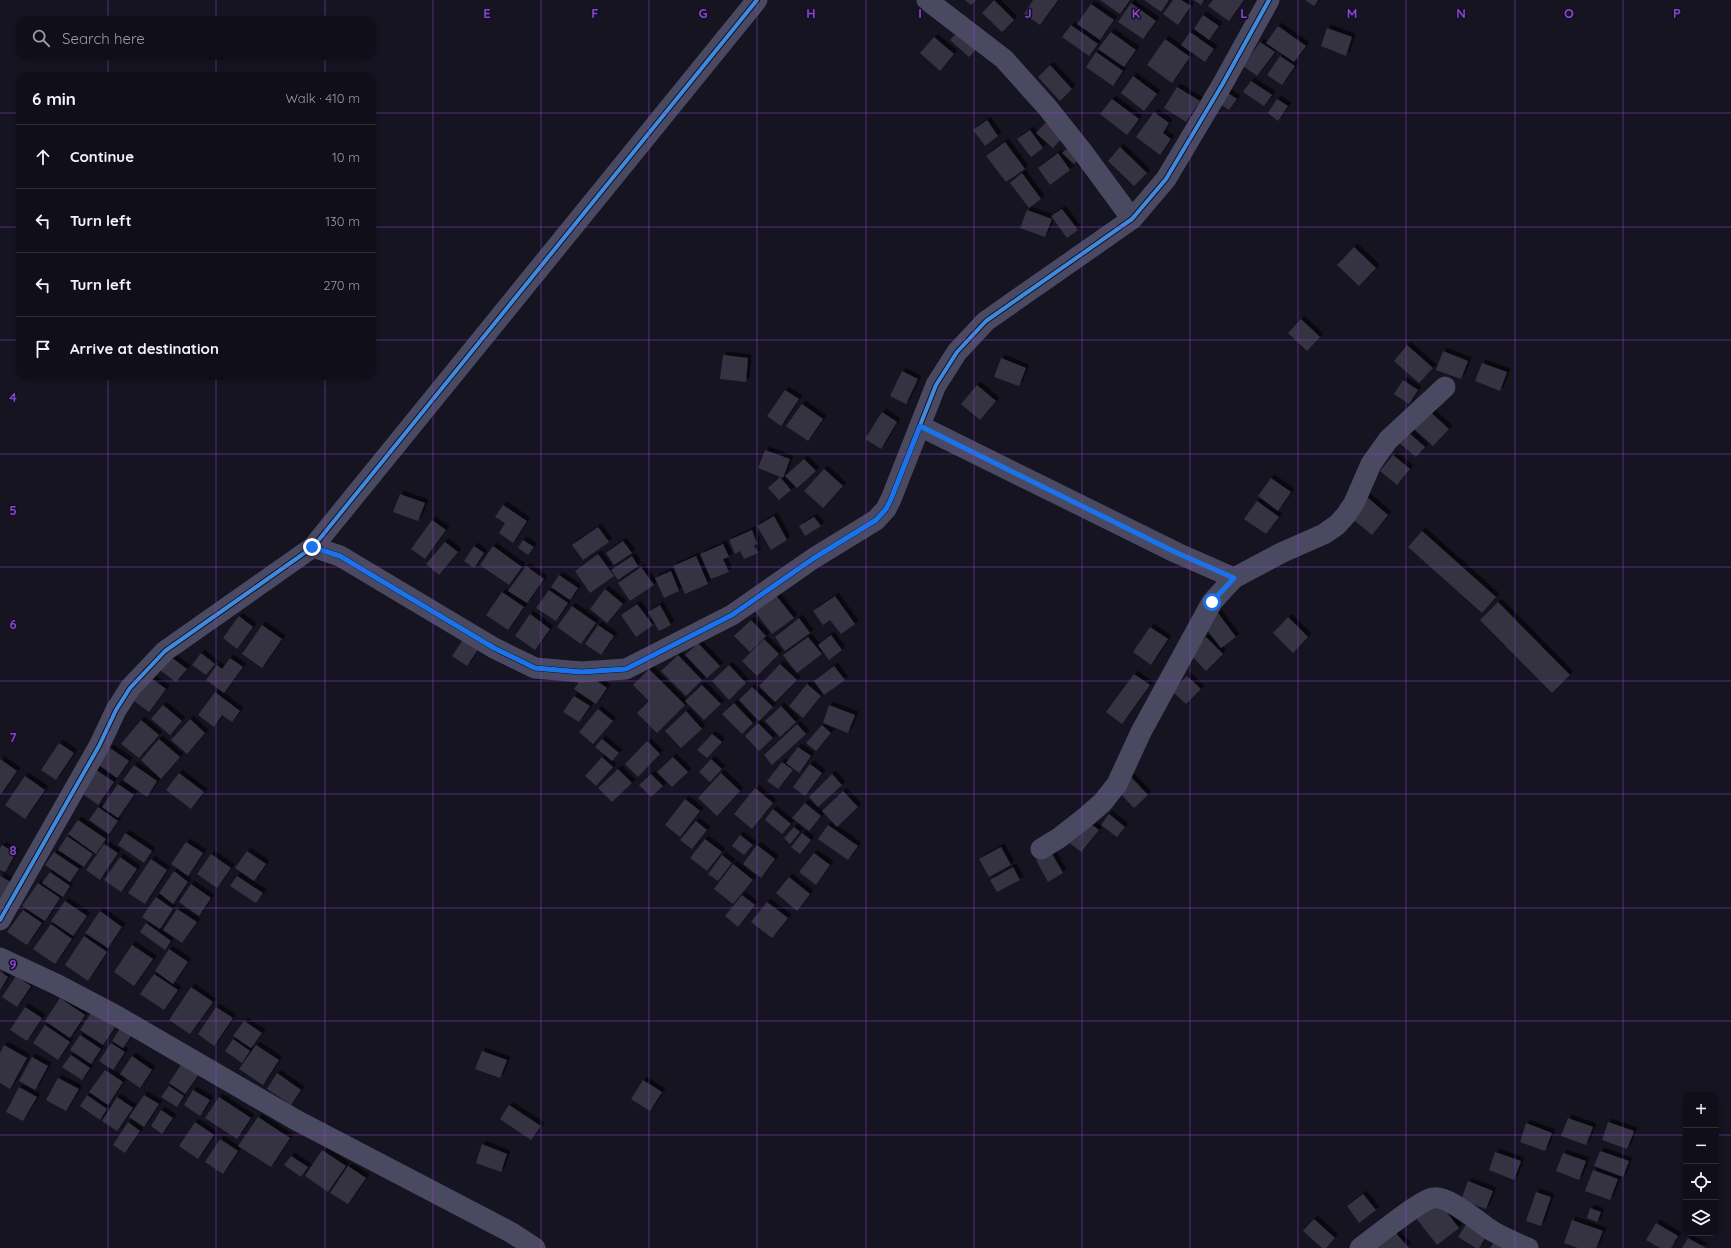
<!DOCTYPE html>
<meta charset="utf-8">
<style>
body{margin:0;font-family:Quicksand,sans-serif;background:#191822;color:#f1f3f6}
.controls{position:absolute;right:12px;bottom:12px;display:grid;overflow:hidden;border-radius:8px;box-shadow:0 2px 6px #0003}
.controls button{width:36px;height:36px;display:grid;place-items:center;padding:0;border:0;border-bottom:1px solid #302f38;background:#100f19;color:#f1f3f6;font:20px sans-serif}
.stop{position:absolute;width:12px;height:12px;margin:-9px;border:3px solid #1a73e8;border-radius:50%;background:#fff}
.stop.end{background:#1a73e8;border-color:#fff;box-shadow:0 1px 4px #0008}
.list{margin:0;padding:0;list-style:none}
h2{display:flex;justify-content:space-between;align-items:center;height:52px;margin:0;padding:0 16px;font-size:17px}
h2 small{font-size:13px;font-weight:400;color:#9c9ca2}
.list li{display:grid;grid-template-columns:26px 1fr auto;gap:12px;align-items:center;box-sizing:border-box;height:64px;padding:0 16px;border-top:1px solid #302f38}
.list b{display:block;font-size:15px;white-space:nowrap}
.list em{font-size:13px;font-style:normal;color:#9c9ca2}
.icon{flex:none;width:22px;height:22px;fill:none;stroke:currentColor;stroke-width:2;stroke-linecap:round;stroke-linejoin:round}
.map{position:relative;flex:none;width:1731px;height:1248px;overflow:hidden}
.search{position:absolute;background:#100f19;box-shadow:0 2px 6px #0003;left:16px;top:16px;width:360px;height:44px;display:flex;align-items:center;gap:10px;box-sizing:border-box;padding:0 14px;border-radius:12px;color:#9c9ca2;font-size:15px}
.panel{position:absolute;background:#100f19;box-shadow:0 2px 6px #0003;left:16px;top:72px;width:360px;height:308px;border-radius:12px}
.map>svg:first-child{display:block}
.building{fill:#343243;filter:url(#shadow)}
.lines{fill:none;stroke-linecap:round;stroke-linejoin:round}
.minor{stroke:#4a4962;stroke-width:21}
.cycleway-casing{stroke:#130f26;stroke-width:6}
.cycleway{stroke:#408adc;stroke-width:4}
.route{stroke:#1a73e8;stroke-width:5}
.grid{fill:none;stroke:#8945c9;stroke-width:1;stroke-opacity:0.55}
.grid-label{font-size:13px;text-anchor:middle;font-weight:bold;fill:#8945c9;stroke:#130f26;stroke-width:3;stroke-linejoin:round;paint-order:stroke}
</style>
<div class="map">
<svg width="1731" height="1248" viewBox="0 0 1731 1248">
<defs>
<filter id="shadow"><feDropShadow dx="3.5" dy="-3.5" stdDeviation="0" flood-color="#0009"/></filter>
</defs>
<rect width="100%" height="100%" fill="#161421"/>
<g class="building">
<polygon points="965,0 976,0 971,5"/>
<polygon points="994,0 1014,20 1002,32 982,13"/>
<polygon points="1033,0 1058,0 1040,25 1024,14"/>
<polygon points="1100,0 1130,0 1120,14"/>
<polygon points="1144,0 1169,0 1161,12"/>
<polygon points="1173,0 1181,0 1191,6 1178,25 1163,14"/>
<polygon points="1194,0 1204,0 1201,5"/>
<polygon points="1213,0 1244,0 1229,21 1208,6"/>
<polygon points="1305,0 1318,0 1314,6"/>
<polygon points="1131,3 1156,21 1143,39 1118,22"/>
<polygon points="1091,4 1114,20 1100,40 1077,24"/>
<polygon points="1203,15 1219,26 1209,40 1194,29"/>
<polygon points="1071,25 1098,44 1089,56 1062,37"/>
<polygon points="1278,26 1306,46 1294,62 1266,43"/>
<polygon points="962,27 981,44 969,57 950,40"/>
<polygon points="1327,28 1352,37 1346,56 1321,46"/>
<polygon points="1111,32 1136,50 1124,67 1098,49"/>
<polygon points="1190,32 1214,49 1205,62 1181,45"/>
<polygon points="934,37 954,54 940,71 920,53"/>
<polygon points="1165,39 1190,57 1172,83 1147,65"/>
<polygon points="1260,42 1275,52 1257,76 1243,66"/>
<polygon points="1096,52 1123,71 1113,86 1086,67"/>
<polygon points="1280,56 1295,66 1282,85 1267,75"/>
<polygon points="1050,65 1072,89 1060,101 1038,77"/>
<polygon points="1133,76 1157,94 1144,111 1121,93"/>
<polygon points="1251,81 1272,95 1264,106 1243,92"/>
<polygon points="1177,87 1200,101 1186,122 1164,108"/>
<polygon points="1225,91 1237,99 1229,110 1217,102"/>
<polygon points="1112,99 1139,119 1127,135 1100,114"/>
<polygon points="1277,99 1288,106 1278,121 1268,113"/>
<polygon points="1154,112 1169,123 1163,133 1171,139 1160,155 1136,137"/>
<polygon points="987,120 998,136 985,146 973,130"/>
<polygon points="1048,120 1064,136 1053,148 1036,133"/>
<polygon points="1030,130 1043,148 1031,157 1017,139"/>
<polygon points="1005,142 1025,169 1006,182 986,156"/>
<polygon points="1069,147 1080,158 1074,164 1062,153"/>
<polygon points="1120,147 1147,173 1134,186 1108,161"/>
<polygon points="1058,153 1070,170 1050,185 1038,168"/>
<polygon points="1022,173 1041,199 1029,208 1010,183"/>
<polygon points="1062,209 1078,230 1067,238 1051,216"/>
<polygon points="1027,210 1052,219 1045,237 1020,228"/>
<polygon points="1354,247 1376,268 1359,286 1337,265"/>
<polygon points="1301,319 1320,337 1307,351 1288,333"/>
<polygon points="1407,345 1433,368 1419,383 1394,361"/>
<polygon points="1443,351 1468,361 1461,379 1436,370"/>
<polygon points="723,355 748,358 746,382 720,379"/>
<polygon points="1001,358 1026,368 1019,386 994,377"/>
<polygon points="1482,363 1507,372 1500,391 1475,381"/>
<polygon points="902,371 918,379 906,404 890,396"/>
<polygon points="1403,380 1418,390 1409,404 1394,394"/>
<polygon points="977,385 996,401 980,420 961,404"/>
<polygon points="785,390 799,399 781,426 767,416"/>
<polygon points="802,404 823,419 808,441 786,426"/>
<polygon points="1428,410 1449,429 1433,446 1412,427"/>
<polygon points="882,412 897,422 881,449 865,439"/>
<polygon points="1407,431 1425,447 1416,457 1398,442"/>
<polygon points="765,450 790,459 783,478 758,468"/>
<polygon points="1393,455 1410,469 1397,485 1380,471"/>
<polygon points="804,459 816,471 797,488 785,476"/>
<polygon points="824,469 843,486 823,508 804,491"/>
<polygon points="780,477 791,490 779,500 768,488"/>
<polygon points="1271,478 1291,492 1278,511 1258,496"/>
<polygon points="400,494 425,503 418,521 393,512"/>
<polygon points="1367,497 1388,515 1372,535 1350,517"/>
<polygon points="1257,501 1279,517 1266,534 1244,519"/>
<polygon points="503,505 527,521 513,543 499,533 505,523 495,517"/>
<polygon points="774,516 787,540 771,550 757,526"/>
<polygon points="814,517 821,526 805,536 799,526"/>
<polygon points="432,520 446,530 425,559 411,549"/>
<polygon points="598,527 609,542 583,560 572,545"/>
<polygon points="752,530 757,544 754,545 758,553 744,559 740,551 735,554 729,540"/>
<polygon points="1422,531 1496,597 1482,613 1408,547"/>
<polygon points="523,540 534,547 528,555 518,548"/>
<polygon points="623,541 632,553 614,565 606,553"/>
<polygon points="445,542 458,552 439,575 426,564"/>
<polygon points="723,544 729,557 723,559 729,572 711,579 700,554"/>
<polygon points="474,546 484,553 474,568 464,561"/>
<polygon points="493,546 522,567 509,585 480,565"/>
<polygon points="598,554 614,576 590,593 575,571"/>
<polygon points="632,556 638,566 618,580 611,570"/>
<polygon points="696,556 708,584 685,594 673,566"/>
<polygon points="526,566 544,579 527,603 508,591"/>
<polygon points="641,567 654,585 630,601 618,583"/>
<polygon points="671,571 679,591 664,598 655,578"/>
<polygon points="559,575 578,588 570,600 551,587"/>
<polygon points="605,589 623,604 607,623 590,609"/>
<polygon points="549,590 568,603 556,621 536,608"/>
<polygon points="502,592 524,607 508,630 486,615"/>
<polygon points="774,593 794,618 772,634 753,609"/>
<polygon points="835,596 855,624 841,634 830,620 823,625 813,611"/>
<polygon points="1498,602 1570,675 1552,693 1480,620"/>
<polygon points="637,604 653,625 636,637 621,615"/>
<polygon points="660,605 671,625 659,631 648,612"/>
<polygon points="572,606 596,623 581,644 557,627"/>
<polygon points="1218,613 1236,637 1221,648 1203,625"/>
<polygon points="530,614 550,629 535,650 515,636"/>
<polygon points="239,616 253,627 237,649 223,638"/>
<polygon points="1288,617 1308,637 1293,653 1273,633"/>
<polygon points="799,618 810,633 785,651 775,637"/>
<polygon points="751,620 766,636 750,652 734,636"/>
<polygon points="262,625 282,639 262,668 242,654"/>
<polygon points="598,625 614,636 601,655 585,644"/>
<polygon points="1150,627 1168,639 1151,665 1133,652"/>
<polygon points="831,635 842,650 829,660 818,645"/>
<polygon points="808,637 822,654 797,673 783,655"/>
<polygon points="1206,637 1223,654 1206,671 1189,653"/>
<polygon points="464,638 479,648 467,666 452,656"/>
<polygon points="764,639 779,654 757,676 742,661"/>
<polygon points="698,643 720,666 707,678 685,655"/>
<polygon points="201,653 215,664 206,675 192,665"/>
<polygon points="678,655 702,680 686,696 661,671"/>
<polygon points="171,657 187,669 176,682 161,671"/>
<polygon points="230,658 243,667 224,693 206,680 217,665 222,669"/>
<polygon points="780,664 797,680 775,702 759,686"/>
<polygon points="729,665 746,683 729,700 712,681"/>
<polygon points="834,666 845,680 824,695 814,681"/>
<polygon points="649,669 685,705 657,733 637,713 649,701 633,685"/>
<polygon points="585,673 607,688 596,704 574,689"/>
<polygon points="1134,674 1150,685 1122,724 1106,712"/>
<polygon points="147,675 166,689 149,712 130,698"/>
<polygon points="1187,676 1201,689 1186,704 1172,691"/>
<polygon points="807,684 821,696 803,718 789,706"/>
<polygon points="702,685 721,704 704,720 685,701"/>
<polygon points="752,687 773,707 759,721 739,700"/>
<polygon points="215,692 240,711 232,722 222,715 214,727 198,715"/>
<polygon points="574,696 590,706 579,722 563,712"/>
<polygon points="734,703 753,723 742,734 722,714"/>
<polygon points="163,705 182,721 170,735 151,719"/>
<polygon points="829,705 855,715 848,733 823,723"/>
<polygon points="781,706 796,722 780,737 765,721"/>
<polygon points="598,709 613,721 593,744 579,732"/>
<polygon points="686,711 702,729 681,748 665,731"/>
<polygon points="190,719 205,733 187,754 171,740"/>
<polygon points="141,720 159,735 139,758 121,744"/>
<polygon points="758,723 773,738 759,751 745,736"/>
<polygon points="797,724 806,734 772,765 764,755"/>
<polygon points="822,725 831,733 816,751 806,743"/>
<polygon points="712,734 722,742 707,758 697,750"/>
<polygon points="159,739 180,757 161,779 141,760"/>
<polygon points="602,739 619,753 612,761 595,747"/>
<polygon points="647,741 660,754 638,777 625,764"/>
<polygon points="59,743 74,753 56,780 41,770"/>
<polygon points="798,747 811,756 799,773 786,763"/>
<polygon points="110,748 129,761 117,778 99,765"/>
<polygon points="602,757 613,767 596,786 585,776"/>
<polygon points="673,757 688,772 672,787 657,772"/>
<polygon points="0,759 17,771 1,794 0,794"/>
<polygon points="711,759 722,769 710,782 699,772"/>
<polygon points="782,762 793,770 778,789 767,781"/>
<polygon points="810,764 822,773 805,796 793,787"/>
<polygon points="134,765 157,781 147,797 123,780"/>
<polygon points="95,769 114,782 98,805 79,791"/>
<polygon points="618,769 632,783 612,802 598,788"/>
<polygon points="179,773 204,792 191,809 166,790"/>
<polygon points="721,773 740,791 717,816 698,798"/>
<polygon points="651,774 663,786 651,797 639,785"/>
<polygon points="832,774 842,785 818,807 809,797"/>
<polygon points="25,776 45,790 25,819 5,805"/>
<polygon points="1131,777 1148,795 1134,808 1117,790"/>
<polygon points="118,784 134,795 118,818 102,807"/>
<polygon points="755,788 773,803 752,829 734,814"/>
<polygon points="843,791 858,807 837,827 822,811"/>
<polygon points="685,799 700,811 680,837 665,825"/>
<polygon points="805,803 821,816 809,831 792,818"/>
<polygon points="98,807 118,821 109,834 89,820"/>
<polygon points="773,809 791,824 782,834 765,820"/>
<polygon points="1109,814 1125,827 1117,837 1101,825"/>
<polygon points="1084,819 1099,830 1081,852 1067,841"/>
<polygon points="78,820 106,839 96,854 68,834"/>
<polygon points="696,821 707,830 692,849 680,840"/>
<polygon points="828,825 858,846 848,860 818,839"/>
<polygon points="794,827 800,832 790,844 784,838"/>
<polygon points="125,833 152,851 144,863 118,845"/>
<polygon points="802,833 811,840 800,854 791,847"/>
<polygon points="740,835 753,845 744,855 732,846"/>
<polygon points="67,836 93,854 84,867 58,850"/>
<polygon points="705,839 722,852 707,871 690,858"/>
<polygon points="186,842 203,853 188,876 171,864"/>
<polygon points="104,844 118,853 100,880 86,870"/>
<polygon points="2,845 16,853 5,872 0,870 0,848"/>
<polygon points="757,845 775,859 761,878 743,864"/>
<polygon points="1001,847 1011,865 989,877 979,859"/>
<polygon points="247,851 266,864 254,881 235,868"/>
<polygon points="54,852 79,869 70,882 45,865"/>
<polygon points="1051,852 1063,873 1048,882 1036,860"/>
<polygon points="814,853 830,865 816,885 799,872"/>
<polygon points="211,854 231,868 217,888 197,874"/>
<polygon points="722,855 732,863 718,881 708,874"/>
<polygon points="120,857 137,869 121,892 104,880"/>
<polygon points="151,859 167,870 145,904 128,893"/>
<polygon points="733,864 753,880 733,904 714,889"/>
<polygon points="1013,867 1020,880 997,892 990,880"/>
<polygon points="174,871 188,882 173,904 159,893"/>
<polygon points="50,872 70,886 63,897 42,883"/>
<polygon points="0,876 11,882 0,902"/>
<polygon points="237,876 263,893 256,903 230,886"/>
<polygon points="789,877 810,894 797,911 776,893"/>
<polygon points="38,883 60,898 45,921 22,906"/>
<polygon points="191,884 211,898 199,916 179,902"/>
<polygon points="742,895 755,905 738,927 725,916"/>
<polygon points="156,897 173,909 160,929 142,917"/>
<polygon points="65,901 87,916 73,936 51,921"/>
<polygon points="767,902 788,918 772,938 751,922"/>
<polygon points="177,909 197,922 182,943 163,930"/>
<polygon points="23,910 42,923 27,945 7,932"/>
<polygon points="100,911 122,927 108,948 85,933"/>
<polygon points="146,923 171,941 165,950 140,932"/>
<polygon points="51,924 72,939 55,964 33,949"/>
<polygon points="84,936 107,952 88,981 65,965"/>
<polygon points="132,945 153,959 134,986 114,972"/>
<polygon points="169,949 188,962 173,984 155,971"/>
<polygon points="0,971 8,977 0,990"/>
<polygon points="154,974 178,990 164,1010 140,994"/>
<polygon points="16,976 31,986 17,1007 2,997"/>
<polygon points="191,987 213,1002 190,1034 169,1020"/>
<polygon points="60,998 85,1015 70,1038 45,1021"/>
<polygon points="25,1007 42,1018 27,1041 10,1030"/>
<polygon points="216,1007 233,1018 214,1046 198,1034"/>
<polygon points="93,1010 116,1026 103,1045 80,1030"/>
<polygon points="244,1021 262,1033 251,1048 233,1036"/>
<polygon points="124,1023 135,1030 123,1048 112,1041"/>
<polygon points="45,1025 70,1042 58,1060 33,1043"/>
<polygon points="80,1035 101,1049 91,1064 70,1050"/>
<polygon points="233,1039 250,1051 242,1063 225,1051"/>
<polygon points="111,1043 125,1052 113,1070 99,1061"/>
<polygon points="4,1045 27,1058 10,1089 0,1083 0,1053"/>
<polygon points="256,1045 279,1060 263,1085 239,1069"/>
<polygon points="482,1051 507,1060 500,1078 475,1069"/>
<polygon points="71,1055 90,1068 82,1080 62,1067"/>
<polygon points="132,1056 152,1070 140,1088 120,1074"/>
<polygon points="32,1057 48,1066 35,1090 19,1081"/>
<polygon points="182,1063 199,1074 185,1094 169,1083"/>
<polygon points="105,1070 123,1082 108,1105 89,1092"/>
<polygon points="277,1073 301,1090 291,1105 267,1089"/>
<polygon points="58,1078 79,1089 66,1111 46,1100"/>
<polygon points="643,1080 662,1092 650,1111 631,1099"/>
<polygon points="169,1086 184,1096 177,1107 161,1097"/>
<polygon points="19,1087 37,1097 23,1121 6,1112"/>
<polygon points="193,1090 210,1100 200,1116 184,1105"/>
<polygon points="87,1095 107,1109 100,1120 80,1106"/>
<polygon points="144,1095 159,1104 144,1127 129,1117"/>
<polygon points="117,1097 133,1108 117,1131 102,1121"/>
<polygon points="219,1097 251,1118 237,1139 205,1118"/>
<polygon points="509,1105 541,1126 531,1140 500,1119"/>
<polygon points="161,1110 173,1118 162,1134 151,1126"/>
<polygon points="258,1117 290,1138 271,1167 238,1146"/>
<polygon points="1568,1118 1593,1127 1586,1145 1561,1136"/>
<polygon points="128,1122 140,1131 125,1153 113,1145"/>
<polygon points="195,1122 214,1135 198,1159 179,1146"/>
<polygon points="1608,1122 1634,1131 1627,1149 1602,1140"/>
<polygon points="1526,1123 1552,1133 1545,1151 1520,1142"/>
<polygon points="220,1139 238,1151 223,1174 205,1162"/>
<polygon points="482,1144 507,1154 501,1172 476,1163"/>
<polygon points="322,1150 346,1166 328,1192 305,1176"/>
<polygon points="1600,1151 1629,1161 1623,1177 1594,1166"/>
<polygon points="1495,1152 1521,1161 1514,1180 1489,1170"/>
<polygon points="1563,1153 1586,1161 1579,1180 1556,1171"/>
<polygon points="291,1156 308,1167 301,1177 284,1165"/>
<polygon points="348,1166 366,1178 348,1204 330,1193"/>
<polygon points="1593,1170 1618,1179 1610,1200 1585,1191"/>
<polygon points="1468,1181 1493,1191 1486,1209 1461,1200"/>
<polygon points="1536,1192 1551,1197 1541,1226 1526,1221"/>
<polygon points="1363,1194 1376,1210 1359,1223 1347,1206"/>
<polygon points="1438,1201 1459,1228 1437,1245 1416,1218"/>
<polygon points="1590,1208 1601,1212 1597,1222 1587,1218"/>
<polygon points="1314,1219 1335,1238 1326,1248 1322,1248 1303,1231"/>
<polygon points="1572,1220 1603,1231 1596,1248 1578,1248 1564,1243"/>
<polygon points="1467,1223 1487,1235 1479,1248 1476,1248 1458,1237"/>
<polygon points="1656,1223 1678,1236 1671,1248 1660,1248 1646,1240"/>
<polygon points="1393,1230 1409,1248 1373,1248"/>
<polygon points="1688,1238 1706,1248 1682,1248"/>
<polygon points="1495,1241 1506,1248 1490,1248"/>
</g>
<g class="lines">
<g class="minor">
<polyline points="927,0 1004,59 1047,107 1082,151 1132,219"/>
<polyline points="920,426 1177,553 1234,578"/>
<polyline points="313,547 757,0"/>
<polyline points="1041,849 1059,838 1087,816 1103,802 1117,784 1141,732 1212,602 1234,578 1281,553 1324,534 1337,525 1346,515 1354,503 1371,464 1388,440 1445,387"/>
<polyline points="0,920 99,746 116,710 130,688 165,651 313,547 340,556 494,648 535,668 581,672 626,669 732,615 814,558 876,520 886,509 891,499 936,385 957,352 986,321 1132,219 1166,179 1222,85 1269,0"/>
<polyline points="0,958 58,985 115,1015 296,1120 512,1233 535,1248"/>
<path d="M1360 1248C1374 1238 1420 1200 1433 1198 1449 1195 1480 1224 1494 1232 1505 1238 1516 1243 1528 1248"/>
</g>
<defs>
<g id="cycleway">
<polyline points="313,547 757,0"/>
<polyline points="0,920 99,746 116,710 130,688 165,651 313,547 340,556 494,648 535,668 581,672 626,669 732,615 814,558 876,520 886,509 891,499 936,385 957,352 986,321 1132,219 1166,179 1222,85 1269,0"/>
</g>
</defs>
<use href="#cycleway" class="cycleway-casing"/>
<use href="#cycleway" class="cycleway"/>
</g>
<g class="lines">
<polyline class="route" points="312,547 340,556 494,648 535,668 581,672 626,669 732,615 814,558 876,520 886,509 891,499 920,426 1177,553 1234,578 1212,602"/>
</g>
<path class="grid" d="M108 0V20M216 0V20M325 0V20M433 0V1248M541 0V1248M649 0V1248M757 0V1248M866 0V1248M974 0V1248M1082 0V1248M1190 0V1248M1298 0V1248M1406 0V1248M1515 0V1248M1623 0V1248M108 56V76M216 56V76M325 56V76M0 113H20M372 113H1731M0 227H20M372 227H1731M0 340H20M372 340H1731M108 376V1248M216 376V1248M325 376V1248M0 454H1731M0 567H1731M0 681H1731M0 794H1731M0 908H1731M0 1021H1731M0 1135H1686M1716 1135H1731"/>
<g class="grid-label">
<text x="487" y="18">E</text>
<text x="595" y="18">F</text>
<text x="703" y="18">G</text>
<text x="811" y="18">H</text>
<text x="920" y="18">I</text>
<text x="1028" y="18">J</text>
<text x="1136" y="18">K</text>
<text x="1244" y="18">L</text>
<text x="1352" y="18">M</text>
<text x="1461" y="18">N</text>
<text x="1569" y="18">O</text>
<text x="1677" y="18">P</text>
<text x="13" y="402">4</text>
<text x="13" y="515">5</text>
<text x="13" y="629">6</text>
<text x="13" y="742">7</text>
<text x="13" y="855">8</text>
<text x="13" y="969">9</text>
</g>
</svg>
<div class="controls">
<button>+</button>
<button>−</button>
<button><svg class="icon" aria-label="locate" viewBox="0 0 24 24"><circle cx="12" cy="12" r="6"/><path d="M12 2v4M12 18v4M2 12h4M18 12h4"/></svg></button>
<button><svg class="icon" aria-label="layers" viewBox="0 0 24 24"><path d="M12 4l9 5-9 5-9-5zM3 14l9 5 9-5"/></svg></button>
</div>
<div class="stop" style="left:1212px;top:602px"></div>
<div class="stop end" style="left:312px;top:547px"></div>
<div class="search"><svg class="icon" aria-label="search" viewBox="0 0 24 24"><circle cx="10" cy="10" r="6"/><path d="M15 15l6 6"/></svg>Search here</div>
<section class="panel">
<h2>6 min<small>Walk · 410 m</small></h2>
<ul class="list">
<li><svg class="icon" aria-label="ahead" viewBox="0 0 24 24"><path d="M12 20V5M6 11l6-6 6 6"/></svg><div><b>Continue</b></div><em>10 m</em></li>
<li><svg class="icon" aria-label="left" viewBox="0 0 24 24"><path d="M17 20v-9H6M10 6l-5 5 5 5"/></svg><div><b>Turn left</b></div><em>130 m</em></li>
<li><svg class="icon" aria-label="left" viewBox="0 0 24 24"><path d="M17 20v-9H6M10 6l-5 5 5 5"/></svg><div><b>Turn left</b></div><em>270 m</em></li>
<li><svg class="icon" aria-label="arrive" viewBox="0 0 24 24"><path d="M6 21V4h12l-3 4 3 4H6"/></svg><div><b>Arrive at destination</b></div></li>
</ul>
</section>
</div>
